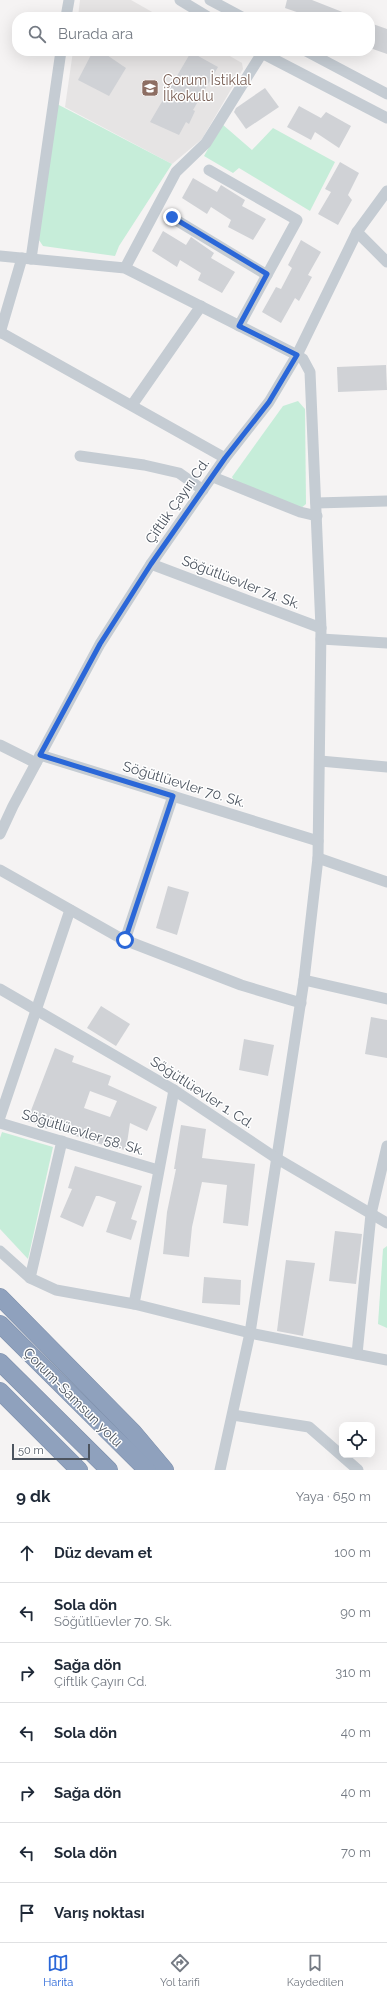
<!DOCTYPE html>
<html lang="tr">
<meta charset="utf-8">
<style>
body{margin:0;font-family:Raleway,sans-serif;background:#f2f2f3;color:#1f2937}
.controls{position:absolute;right:12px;bottom:12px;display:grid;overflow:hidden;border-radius:8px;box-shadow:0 4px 16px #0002}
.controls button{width:36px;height:36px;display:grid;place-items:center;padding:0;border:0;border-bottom:1px solid #e0e1e3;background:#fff;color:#1f2937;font:20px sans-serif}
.scale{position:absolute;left:12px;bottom:10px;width:78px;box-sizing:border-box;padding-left:4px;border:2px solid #4c545f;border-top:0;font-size:11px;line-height:14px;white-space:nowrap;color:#4c545f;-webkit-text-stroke:3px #fff;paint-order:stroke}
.stop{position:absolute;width:12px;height:12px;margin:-9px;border:3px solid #2a67d8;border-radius:50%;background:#fff}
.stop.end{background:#2a67d8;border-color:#fff;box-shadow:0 1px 4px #0008}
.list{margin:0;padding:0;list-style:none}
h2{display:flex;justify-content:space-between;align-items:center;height:52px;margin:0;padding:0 16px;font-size:17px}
h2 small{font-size:13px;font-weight:400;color:#747a83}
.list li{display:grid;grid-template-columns:26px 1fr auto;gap:12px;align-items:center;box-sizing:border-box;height:60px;padding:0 16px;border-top:1px solid #e0e1e3}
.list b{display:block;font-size:15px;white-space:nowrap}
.list p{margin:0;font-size:13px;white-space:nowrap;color:#747a83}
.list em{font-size:13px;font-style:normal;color:#747a83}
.icon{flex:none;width:22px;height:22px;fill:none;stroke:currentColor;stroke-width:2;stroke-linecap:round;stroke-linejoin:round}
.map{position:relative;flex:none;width:387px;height:1470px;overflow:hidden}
.search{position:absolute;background:#fff;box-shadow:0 4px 16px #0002;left:12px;right:12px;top:12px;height:44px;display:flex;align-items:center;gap:10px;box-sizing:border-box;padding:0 14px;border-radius:16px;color:#747a83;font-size:15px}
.sheet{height:472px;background:#fff}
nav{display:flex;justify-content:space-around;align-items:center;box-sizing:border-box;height:56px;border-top:1px solid #e0e1e3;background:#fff;font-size:11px;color:#747a83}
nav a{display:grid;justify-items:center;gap:2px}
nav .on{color:#2a67d8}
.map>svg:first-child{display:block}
.education{fill:#e6e4e4}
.green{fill:#c6edd9}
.building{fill:#d0d2d6;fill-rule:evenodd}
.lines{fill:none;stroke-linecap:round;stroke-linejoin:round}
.highway-casing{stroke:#7a8ca8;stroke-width:18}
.minor{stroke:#c5ccd3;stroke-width:11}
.highway{stroke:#8fa1bd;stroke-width:17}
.route{stroke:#2a67d8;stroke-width:5}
.labels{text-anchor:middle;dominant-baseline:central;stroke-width:3;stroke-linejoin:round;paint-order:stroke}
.education-label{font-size:14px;fill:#785e54;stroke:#fff;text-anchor:start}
.street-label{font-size:14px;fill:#4c545f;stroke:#fff}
</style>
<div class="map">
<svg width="387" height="1470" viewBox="0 0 387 1470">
<rect width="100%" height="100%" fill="#f5f3f3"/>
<g class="education">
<polygon points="80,0 131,0 161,17 78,17"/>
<polygon points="73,51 221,51 242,63 243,69 202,139 172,164 65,107"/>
</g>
<g class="green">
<polygon points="57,104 172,164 119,246 115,256 43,246 37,237"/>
<polygon points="222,124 252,150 273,128 335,162 310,211 239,168 233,173 204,156"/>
<polygon points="298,401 305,409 306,504 300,509 236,484 232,477 283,406"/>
<polygon points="2,1132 53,1147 28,1259 0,1229 0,1138"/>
<polygon points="387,1246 387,1328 378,1324 383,1249"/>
</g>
<g class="building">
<polygon points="287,0 312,0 355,17 311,17 285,8"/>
<polygon points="370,23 387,29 387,54 370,48"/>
<polygon points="93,51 101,51 126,68 109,96 78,80"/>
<polygon points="191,52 218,67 193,110 195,111 189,124 186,122 179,135 150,122"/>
<polygon points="265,88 279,107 246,129 234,112 236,108"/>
<polygon points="299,106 321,118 326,112 351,126 339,148 315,132 311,140 287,127"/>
<polygon points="340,162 359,173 348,195 352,200 338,225 318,214 331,192 325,189"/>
<polygon points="193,178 217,192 221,185 245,200 242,206 266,219 253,240 228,227 231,220 211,207 207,214 182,198"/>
<polygon points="163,231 186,245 191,237 214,253 211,258 235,272 222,293 198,280 201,273 180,260 177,267 152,251"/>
<polygon points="301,240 321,252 308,275 312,277 299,301 295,298 281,323 262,312 276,287 281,289 292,268 288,265"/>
<polygon points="386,365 387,390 338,392 337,367"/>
<polygon points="168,886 189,892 177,935 156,928"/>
<polygon points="101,1006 130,1024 116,1046 87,1028"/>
<polygon points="371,1017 387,1020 387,1058 365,1054"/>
<polygon points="244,1039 274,1045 268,1076 239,1070"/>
<path d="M55 1048 74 1056 72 1062 111 1076 108 1085 157 1107 147 1131 130 1123 126 1150 112 1148 48 1127 47 1129 27 1121ZM90 1091 117 1101 110 1117 84 1108Z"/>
<polygon points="181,1125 206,1129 202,1158 255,1164 248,1226 223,1223 227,1185 202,1182 192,1227 189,1257 163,1254 167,1212 176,1169 174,1169"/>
<polygon points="75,1166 142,1186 131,1219 137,1221 131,1240 106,1232 116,1202 99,1196 96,1196 83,1227 60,1217 72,1189 68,1188"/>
<polygon points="335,1231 362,1234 356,1284 329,1281"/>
<polygon points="286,1260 315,1263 303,1336 277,1331"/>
<polygon points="204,1277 241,1280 240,1305 202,1303"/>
</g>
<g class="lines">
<defs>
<g id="highway">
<polyline points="0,1297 133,1432 165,1470"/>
<polyline points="0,1324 147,1470"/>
<polyline points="0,1362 109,1470"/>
<polyline points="0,1391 79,1470"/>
</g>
</defs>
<use href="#highway" class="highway-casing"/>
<g class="minor">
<polyline points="180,0 208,17"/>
<polyline points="210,0 242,17"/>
<polyline points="66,17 69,0"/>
<polyline points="258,51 387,118"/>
<polyline points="306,51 387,94"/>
<polyline points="209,170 297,220 239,326"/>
<polyline points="171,217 267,275"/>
<polyline points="357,232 387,262"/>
<polyline points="0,256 125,268 297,355 303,359 310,372 321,628 318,858 304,980 250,1333 220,1470"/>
<polyline points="31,259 61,51"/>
<polyline points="125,268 176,172 206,143 262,53"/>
<polyline points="0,332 225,458"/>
<polyline points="0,333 22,258"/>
<polyline points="132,405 201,306"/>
<polyline points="80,456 144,465 179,473 203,490"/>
<polyline points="213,477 300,512 317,516"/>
<polyline points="316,503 387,501"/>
<polyline points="151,564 321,628"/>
<polyline points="321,639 387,643"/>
<polyline points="0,745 36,763"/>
<polyline points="40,755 318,841"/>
<polyline points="320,761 387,767"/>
<polyline points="0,834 13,806 100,644 151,564 225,458 269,402 297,355 357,232 387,191"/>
<polyline points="318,858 387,882"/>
<polyline points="0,870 122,939 241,985 301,1003"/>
<polyline points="125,940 173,796"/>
<polyline points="304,980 387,999"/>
<polyline points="0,989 174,1090 276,1158 387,1223"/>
<polyline points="174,1090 134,1304 250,1333 387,1360"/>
<polyline points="0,1117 70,910"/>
<polyline points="0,1123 158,1170"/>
<polyline points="0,1251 30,1278 56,1290 134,1304"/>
<polyline points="30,1278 62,1141"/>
<polyline points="357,1354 371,1214 387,1146"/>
<polyline points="233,1415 309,1427 358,1470"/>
</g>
<use href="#highway" class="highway"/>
</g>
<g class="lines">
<polyline class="route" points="125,940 173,796 40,755 100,644 151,564 225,458 269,402 297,355 239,326 267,274 172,217"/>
</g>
<defs>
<symbol id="school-square" viewBox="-11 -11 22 22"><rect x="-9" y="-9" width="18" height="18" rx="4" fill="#8d6e63" stroke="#fff"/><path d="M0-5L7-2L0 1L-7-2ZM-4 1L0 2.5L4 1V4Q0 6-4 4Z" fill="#fff"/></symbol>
</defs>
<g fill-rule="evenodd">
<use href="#school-square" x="140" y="78" width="20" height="20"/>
</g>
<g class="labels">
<g class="education-label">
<text x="163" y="80">Çorum İstiklal<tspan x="163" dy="16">İlkokulu</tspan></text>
</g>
<g class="street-label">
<text transform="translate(177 501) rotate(-55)">Çiftlik Çayırı Cd.</text>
<text transform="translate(241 582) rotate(21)">Söğütlüevler 74. Sk.</text>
<text transform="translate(184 784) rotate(17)">Söğütlüevler 70. Sk.</text>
<text transform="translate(202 1092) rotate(33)">Söğütlüevler 1. Cd.</text>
<text transform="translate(83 1132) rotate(17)">Söğütlüevler 58. Sk.</text>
<text transform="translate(73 1397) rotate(45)">Çorum-Samsun yolu</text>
</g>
</g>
</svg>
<div class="controls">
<button><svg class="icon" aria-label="locate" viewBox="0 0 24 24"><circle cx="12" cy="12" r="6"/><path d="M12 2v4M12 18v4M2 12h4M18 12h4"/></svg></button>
</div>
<div class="scale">50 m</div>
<div class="stop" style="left:125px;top:940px"></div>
<div class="stop end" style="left:172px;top:217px"></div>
<div class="search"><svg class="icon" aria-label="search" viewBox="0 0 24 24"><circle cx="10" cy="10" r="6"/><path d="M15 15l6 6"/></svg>Burada ara</div>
</div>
<section class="sheet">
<h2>9 dk<small>Yaya · 650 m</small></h2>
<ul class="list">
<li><svg class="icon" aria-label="ahead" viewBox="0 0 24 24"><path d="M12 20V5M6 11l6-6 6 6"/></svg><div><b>Düz devam et</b></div><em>100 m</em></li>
<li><svg class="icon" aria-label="left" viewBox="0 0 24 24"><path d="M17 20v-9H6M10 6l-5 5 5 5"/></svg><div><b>Sola dön</b><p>Söğütlüevler 70. Sk.</p></div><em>90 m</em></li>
<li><svg class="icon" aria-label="right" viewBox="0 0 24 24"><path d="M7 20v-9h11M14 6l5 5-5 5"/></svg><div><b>Sağa dön</b><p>Çiftlik Çayırı Cd.</p></div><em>310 m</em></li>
<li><svg class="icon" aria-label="left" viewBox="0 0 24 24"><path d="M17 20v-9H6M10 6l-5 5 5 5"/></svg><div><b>Sola dön</b></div><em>40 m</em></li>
<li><svg class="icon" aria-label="right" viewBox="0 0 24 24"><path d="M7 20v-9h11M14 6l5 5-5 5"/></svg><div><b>Sağa dön</b></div><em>40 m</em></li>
<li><svg class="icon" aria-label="left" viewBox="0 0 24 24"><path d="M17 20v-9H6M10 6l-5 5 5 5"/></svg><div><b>Sola dön</b></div><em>70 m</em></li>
<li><svg class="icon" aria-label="arrive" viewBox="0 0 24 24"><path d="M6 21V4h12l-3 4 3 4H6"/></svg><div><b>Varış noktası</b></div></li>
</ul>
</section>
<nav>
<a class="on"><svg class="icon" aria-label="map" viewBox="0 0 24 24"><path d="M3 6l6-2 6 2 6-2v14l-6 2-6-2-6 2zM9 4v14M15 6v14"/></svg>Harita</a>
<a><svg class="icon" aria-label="directions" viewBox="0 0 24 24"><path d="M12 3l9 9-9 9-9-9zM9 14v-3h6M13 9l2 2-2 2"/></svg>Yol tarifi</a>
<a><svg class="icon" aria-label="saved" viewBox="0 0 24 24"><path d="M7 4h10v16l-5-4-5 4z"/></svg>Kaydedilen</a>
</nav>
